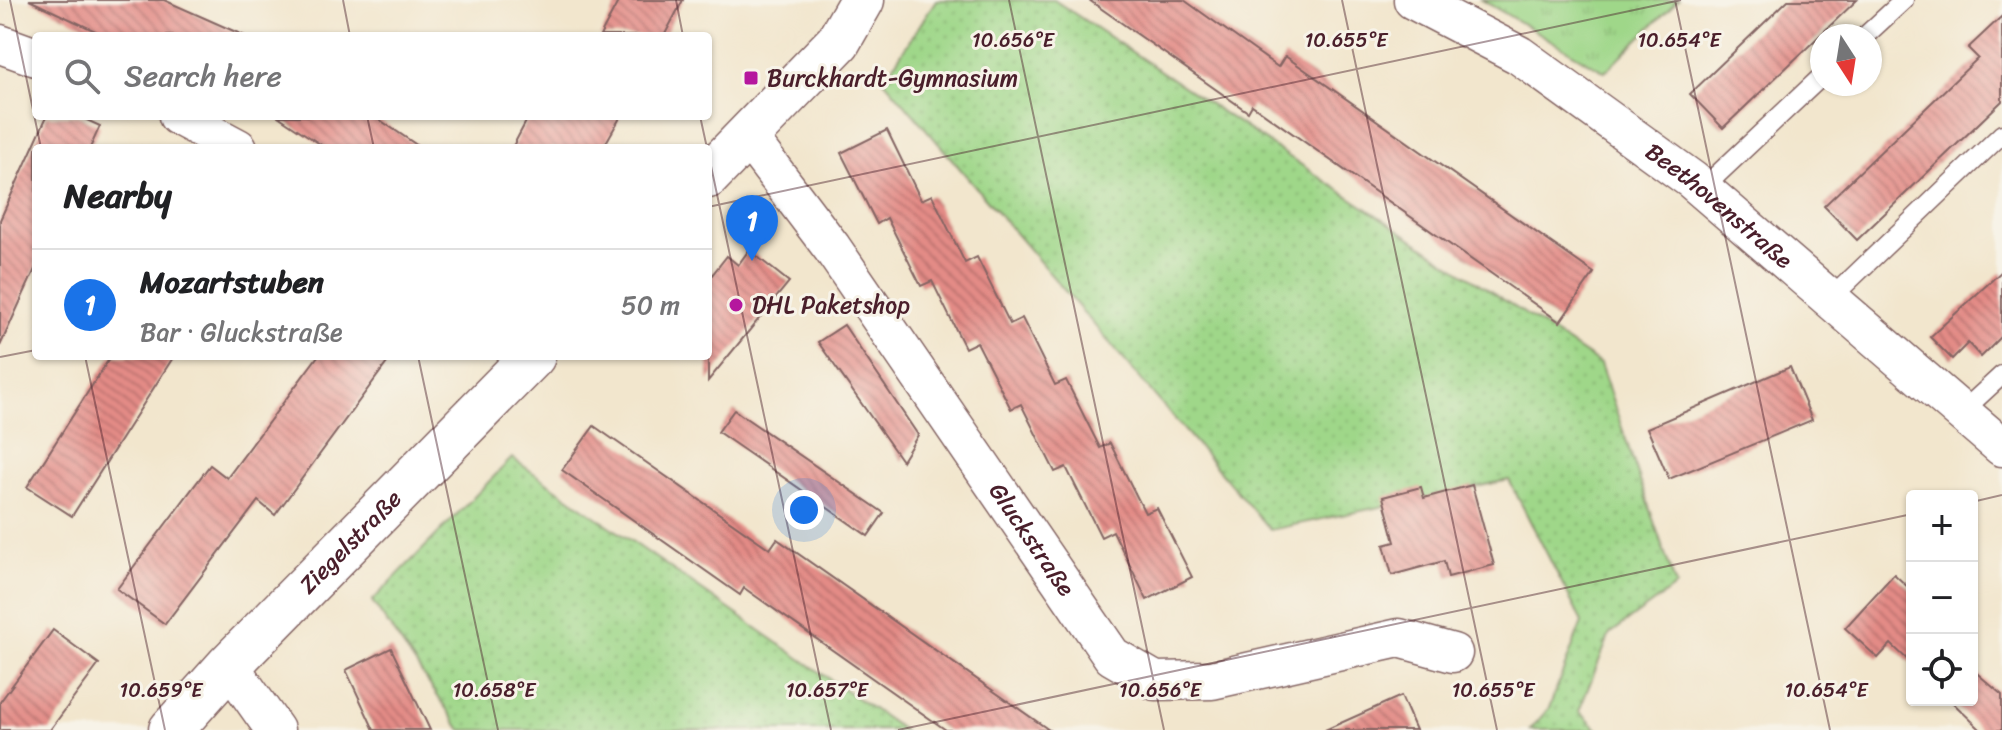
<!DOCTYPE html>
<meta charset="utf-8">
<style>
body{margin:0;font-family:Sriracha,sans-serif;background:#f2f2f2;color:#202124}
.controls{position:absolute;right:24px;bottom:24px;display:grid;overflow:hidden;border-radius:8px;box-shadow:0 2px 6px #0004}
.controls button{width:72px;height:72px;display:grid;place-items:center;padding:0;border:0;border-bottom:2px solid #e0e0e0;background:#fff;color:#202124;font:40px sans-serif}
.compass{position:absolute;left:1810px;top:24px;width:72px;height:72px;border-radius:50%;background:#fff;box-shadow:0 2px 6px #0004;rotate:168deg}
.you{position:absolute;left:804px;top:510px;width:28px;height:28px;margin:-20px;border:6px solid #fff;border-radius:50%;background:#1a73e8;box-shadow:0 0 0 12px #1a73e833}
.badge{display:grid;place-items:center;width:52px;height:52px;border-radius:50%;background:#1a73e8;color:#fff;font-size:26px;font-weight:700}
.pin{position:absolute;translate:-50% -66px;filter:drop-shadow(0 2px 4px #0008)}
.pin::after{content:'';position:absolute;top:42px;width:28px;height:24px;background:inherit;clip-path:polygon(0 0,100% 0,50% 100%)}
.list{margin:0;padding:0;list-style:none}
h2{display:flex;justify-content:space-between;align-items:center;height:104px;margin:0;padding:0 32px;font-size:34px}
h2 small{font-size:26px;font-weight:400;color:#757577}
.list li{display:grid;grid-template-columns:52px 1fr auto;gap:24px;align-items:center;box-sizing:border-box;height:112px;padding:0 32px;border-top:2px solid #e0e0e0}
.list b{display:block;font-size:30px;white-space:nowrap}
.list p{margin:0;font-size:26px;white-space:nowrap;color:#757577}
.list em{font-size:26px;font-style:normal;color:#757577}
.icon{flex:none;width:44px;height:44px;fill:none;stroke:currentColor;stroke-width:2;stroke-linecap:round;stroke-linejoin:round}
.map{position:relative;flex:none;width:2002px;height:730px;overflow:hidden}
.search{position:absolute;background:#fff;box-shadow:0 2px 6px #0004;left:32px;top:32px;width:680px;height:88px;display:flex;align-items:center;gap:20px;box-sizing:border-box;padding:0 28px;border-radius:8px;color:#757577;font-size:30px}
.panel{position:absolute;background:#fff;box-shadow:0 2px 6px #0004;left:32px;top:144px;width:680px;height:216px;border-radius:8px}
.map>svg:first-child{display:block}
.grass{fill:url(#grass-tufts);stroke:#747b5a;stroke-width:2}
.park{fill:url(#park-dots);stroke:#747b5a;stroke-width:2}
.building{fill:url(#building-back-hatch)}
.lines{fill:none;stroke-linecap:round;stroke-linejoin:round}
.service-casing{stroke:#856564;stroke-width:21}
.minor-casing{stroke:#856564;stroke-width:41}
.secondary-casing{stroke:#856564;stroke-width:47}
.service{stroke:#fff;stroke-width:18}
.minor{stroke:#fff;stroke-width:38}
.secondary{stroke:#fff;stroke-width:44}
.ticks{fill:none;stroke:#4a1f2b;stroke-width:2;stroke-opacity:0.45}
.poi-dot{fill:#b5179e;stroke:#f7f3e8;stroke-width:3}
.labels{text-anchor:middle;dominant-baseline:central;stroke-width:6;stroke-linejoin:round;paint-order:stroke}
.poi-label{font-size:24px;fill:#4a1f2b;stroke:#f7f3e8;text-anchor:start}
.street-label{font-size:24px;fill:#4a1f2b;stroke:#f7f3e8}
.ticks-label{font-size:20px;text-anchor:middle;fill:#4a1f2b;stroke:#f7f3e8;stroke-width:6;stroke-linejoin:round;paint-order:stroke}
</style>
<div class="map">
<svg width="2002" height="730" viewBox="0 0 2002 730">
<defs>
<pattern id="grass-tufts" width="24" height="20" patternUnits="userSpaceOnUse" patternTransform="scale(2)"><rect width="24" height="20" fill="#9fd789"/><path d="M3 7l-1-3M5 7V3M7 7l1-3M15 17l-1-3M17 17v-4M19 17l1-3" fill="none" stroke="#8ab876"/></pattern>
<pattern id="park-dots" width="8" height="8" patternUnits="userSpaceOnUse" patternTransform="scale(2)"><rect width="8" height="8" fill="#9fd789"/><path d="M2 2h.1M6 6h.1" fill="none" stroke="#8ab876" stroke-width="1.8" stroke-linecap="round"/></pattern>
<pattern id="building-back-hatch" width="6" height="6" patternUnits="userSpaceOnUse" patternTransform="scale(2)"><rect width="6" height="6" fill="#e38b86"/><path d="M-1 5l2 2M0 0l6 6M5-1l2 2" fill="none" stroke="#ba716e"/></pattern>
</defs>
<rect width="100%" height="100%" fill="#f7f3e8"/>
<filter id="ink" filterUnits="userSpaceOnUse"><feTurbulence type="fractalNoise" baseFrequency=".0125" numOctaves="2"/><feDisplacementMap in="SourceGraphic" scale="16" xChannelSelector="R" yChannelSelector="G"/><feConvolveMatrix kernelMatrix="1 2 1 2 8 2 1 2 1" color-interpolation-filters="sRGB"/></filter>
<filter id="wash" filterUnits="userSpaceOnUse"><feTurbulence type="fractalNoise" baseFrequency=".006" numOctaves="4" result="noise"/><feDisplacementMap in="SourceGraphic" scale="32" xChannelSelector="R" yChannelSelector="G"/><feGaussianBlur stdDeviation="1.8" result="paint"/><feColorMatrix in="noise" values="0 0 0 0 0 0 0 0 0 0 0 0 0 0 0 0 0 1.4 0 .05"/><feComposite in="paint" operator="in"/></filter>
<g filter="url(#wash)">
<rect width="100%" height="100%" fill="#f2e6cd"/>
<polygon class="grass" points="1482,0 1678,0 1605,72"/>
<g class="park">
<polygon points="936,0 1054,0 1600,364 1676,586 1610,634 1579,711 1598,730 1530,730 1549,708 1582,622 1509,480 1270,530 884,80"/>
<polygon points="512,458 903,730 461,730 372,601"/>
</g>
<g id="blocks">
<g class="building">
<polygon points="29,0 164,0 245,36 106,36"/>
<polygon points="619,0 683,0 664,36 600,36"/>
<polygon points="1089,0 1184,0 1278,67 1285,56 1594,273 1560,322 1252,105 1248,112"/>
<polygon points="1788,0 1857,0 1723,128 1690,94"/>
<polygon points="2002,16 2002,101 1857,240 1824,206 1978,58 1968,48"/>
<polygon points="47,116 78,116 100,126 90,148 36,148 36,267 0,346 0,220"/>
<polygon points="278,116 374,116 421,148 326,148"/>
<polygon points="529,116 621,116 603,148 512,148"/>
<polygon points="887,130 921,200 932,195 965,263 977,257 1010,324 1022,318 1055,385 1066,380 1100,448 1110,443 1145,513 1157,508 1192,577 1147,600 1113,531 1101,537 1066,467 1055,472 1021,404 1011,409 977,342 965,348 932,281 921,286 887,218 877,224 841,153"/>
<polygon points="749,250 789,282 708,381 708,280 727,256 738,265"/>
<polygon points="2002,271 2002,336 1981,357 1968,343 1952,359 1930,337"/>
<polygon points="844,325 918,435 902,461 818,342"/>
<polygon points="111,356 174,356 72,516 27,487"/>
<polygon points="318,356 392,356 275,515 258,501 165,624 117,589 210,465 227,478"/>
<polygon points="1790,367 1812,420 1669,479 1647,428"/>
<polygon points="734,410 884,513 868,536 718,432"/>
<polygon points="594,426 770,549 777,539 1049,730 946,730 744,588 740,595 562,470"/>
<polygon points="1472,485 1494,565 1448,577 1444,561 1392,575 1384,545 1395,542 1383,497 1421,487 1424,498"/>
<polygon points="1894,574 1912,591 1912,664 1891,644 1878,658 1845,628"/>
<polygon points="53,630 99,664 50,730 0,730 0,702"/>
<polygon points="391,648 430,730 374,730 346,670"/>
<polygon points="1972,669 2002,695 2002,730 1981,730 1950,700 1972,700"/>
<polygon points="1401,696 1416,730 1325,730"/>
</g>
</g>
</g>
<g filter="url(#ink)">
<use href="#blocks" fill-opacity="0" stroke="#856564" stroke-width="2"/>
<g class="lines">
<defs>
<g id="service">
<polyline points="1865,36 1904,0"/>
<polyline points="1703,188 1822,76"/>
<polyline points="1832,297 2002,134"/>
<polyline points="1963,411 2002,375"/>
</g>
<g id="minor">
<path id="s1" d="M1413 0 1519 55 1692 180 2002 447"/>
<polyline points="0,44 36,57"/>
<polyline points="178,116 238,148"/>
<path id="s2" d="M747 136 832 248 1112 656 1155 681 1212 680 1399 638 1453 653"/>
<polyline points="229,665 275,730"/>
</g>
<g id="secondary">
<polyline points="708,176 838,42 862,0"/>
<path id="s3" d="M171 730 229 665 533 356"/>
</g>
</defs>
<use href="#service" class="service-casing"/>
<use href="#minor" class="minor-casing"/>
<use href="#secondary" class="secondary-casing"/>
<use href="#service" class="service"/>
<use href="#minor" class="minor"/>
<use href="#secondary" class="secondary"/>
</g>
</g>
<path class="ticks" d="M10 0 41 148M343 0 350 36M676 0 683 36M1009 0 1164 730M1342 0 1497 730M1675 0 1830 730M367 116 374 148M700 116 707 148M708 152 831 730M708 207 1681 0M85 356 165 730M418 356 498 730M0 357 36 350M1972 502 2002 495M898 730 1912 514"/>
<g class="poi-dot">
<rect x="743" y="70" width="16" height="16" rx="4"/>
<circle cx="736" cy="305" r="8"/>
</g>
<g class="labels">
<g class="poi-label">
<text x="767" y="78">Burckhardt-Gymnasium</text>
<text x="752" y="305">DHL Paketshop</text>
</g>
<g class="street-label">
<text stroke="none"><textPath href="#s1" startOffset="370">Beethovenstraße</textPath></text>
<text stroke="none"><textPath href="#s2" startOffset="494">Gluckstraße</textPath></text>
<text stroke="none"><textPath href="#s3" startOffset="260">Ziegelstraße</textPath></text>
</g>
</g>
<g class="ticks-label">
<text x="1013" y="47">10.656°E</text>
<text x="1346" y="47">10.655°E</text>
<text x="1679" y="47">10.654°E</text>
<text x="161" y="697">10.659°E</text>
<text x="494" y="697">10.658°E</text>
<text x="827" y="697">10.657°E</text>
<text x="1160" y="697">10.656°E</text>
<text x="1493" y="697">10.655°E</text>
<text x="1826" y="697">10.654°E</text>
</g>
</svg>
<div class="controls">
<button>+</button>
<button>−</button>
<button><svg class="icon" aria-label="locate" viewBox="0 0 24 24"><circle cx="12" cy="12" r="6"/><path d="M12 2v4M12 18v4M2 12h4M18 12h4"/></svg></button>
</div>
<svg class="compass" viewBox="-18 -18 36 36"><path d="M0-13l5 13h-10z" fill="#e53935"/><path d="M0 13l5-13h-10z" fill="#757577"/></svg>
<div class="you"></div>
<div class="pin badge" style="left:752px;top:261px">1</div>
<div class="search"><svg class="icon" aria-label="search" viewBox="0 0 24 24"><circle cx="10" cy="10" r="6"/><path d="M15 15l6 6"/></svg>Search here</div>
<section class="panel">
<h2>Nearby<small></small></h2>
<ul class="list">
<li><span class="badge">1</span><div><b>Mozartstuben</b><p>Bar · Gluckstraße</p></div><em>50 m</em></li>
</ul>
</section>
</div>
